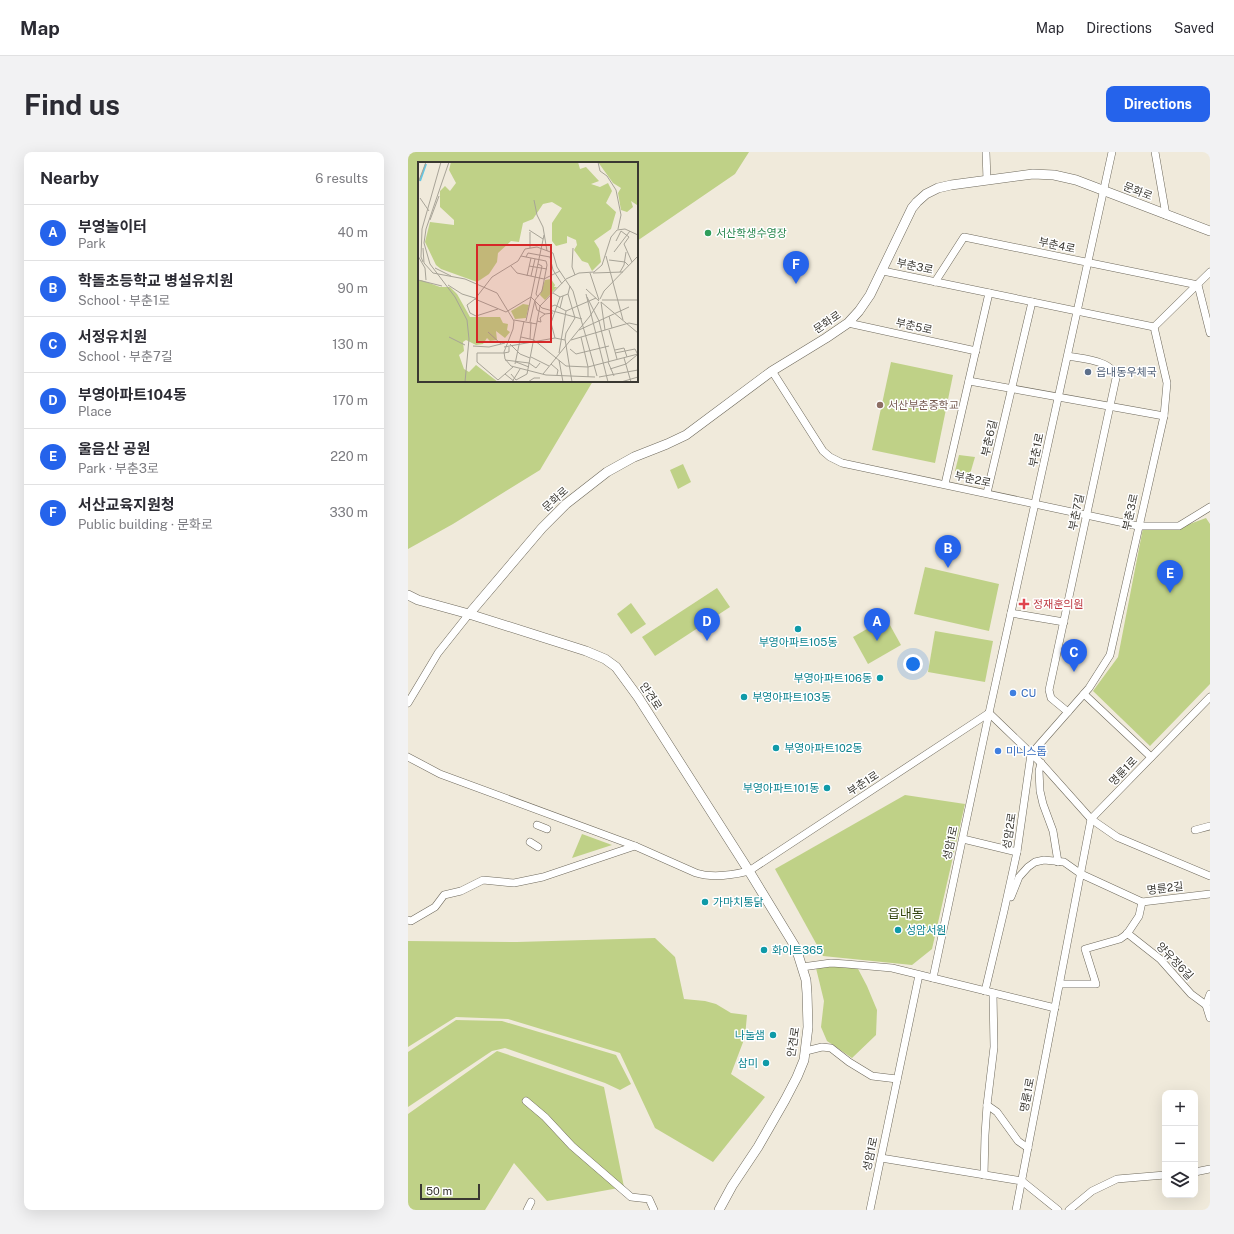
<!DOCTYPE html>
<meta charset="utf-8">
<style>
body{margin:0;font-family:"Public Sans","Noto Sans KR",sans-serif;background:#f2f2f3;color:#2b2b33}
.controls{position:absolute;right:12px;bottom:12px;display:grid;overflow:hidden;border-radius:8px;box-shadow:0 4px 16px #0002}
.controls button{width:36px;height:36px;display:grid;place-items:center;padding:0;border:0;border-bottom:1px solid #e1e1e2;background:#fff;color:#2b2b33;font:20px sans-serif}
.scale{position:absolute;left:12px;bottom:10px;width:60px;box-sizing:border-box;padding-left:4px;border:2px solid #3a3832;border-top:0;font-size:11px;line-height:14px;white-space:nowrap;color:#3a3832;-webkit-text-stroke:3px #fff;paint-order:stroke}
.you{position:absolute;left:505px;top:512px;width:14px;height:14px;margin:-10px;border:3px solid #fff;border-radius:50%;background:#1a73e8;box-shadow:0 0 0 6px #1a73e833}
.badge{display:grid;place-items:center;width:26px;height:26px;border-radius:50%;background:#2563eb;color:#fff;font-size:13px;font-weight:700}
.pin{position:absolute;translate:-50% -33px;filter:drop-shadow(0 1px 2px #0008)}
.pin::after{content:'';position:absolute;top:21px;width:14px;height:12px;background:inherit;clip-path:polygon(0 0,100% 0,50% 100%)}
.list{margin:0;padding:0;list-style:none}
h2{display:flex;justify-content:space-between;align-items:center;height:52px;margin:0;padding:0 16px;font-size:17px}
h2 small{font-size:13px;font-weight:400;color:#7c7c81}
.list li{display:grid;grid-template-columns:26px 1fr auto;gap:12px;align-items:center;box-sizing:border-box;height:56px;padding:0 16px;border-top:1px solid #e1e1e2}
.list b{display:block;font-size:15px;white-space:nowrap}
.list p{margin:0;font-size:13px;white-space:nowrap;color:#7c7c81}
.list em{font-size:13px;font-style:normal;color:#7c7c81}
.icon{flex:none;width:22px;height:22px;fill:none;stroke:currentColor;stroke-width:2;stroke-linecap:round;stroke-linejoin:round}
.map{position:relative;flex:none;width:802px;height:1058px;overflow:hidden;border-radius:8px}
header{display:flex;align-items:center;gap:24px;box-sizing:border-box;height:56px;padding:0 20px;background:#fff;border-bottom:1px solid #e1e1e2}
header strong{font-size:19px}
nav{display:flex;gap:22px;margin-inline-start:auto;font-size:14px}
.intro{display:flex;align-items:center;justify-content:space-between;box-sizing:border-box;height:96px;padding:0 24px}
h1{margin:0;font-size:28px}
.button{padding:10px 18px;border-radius:8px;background:#2563eb;color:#fff;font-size:14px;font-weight:700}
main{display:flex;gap:24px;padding:0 24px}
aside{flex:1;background:#fff;border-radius:8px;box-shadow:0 4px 16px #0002}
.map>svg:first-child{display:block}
.green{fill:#bfd187}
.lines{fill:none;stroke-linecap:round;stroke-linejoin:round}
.street-casing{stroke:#6e695c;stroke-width:8}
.secondary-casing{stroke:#6e695c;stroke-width:10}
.street{stroke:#fff;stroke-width:7}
.secondary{stroke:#fff;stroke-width:9}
.leisure-dot{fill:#2e9e5b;stroke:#fff;stroke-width:1.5}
.service-dot{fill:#5c6f8a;stroke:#fff;stroke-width:1.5}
.education-dot{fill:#8d6e63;stroke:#fff;stroke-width:1.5}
.health-dot{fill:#e0444e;stroke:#fff;stroke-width:1.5}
.culture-dot{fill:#0f9aa8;stroke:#fff;stroke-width:1.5}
.shop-dot{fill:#3f7fe0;stroke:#fff;stroke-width:1.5}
.labels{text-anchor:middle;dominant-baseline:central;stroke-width:3;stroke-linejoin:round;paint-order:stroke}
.street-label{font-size:11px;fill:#3a3832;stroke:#fff}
.leisure-label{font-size:11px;fill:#27864d;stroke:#fff;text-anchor:start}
.service-label{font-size:11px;fill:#4e5e75;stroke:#fff;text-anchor:start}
.education-label{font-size:11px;fill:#785e54;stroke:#fff;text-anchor:start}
.health-label{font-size:11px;fill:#be3a42;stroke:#fff;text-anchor:start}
.culture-label{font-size:11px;fill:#0d838f;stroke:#fff;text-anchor:start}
.shop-label{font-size:11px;fill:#366cbe;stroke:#fff;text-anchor:start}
.quarter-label{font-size:13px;fill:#31420b;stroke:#fff}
.inset-river{fill:none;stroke:#64c6e3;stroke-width:2}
.inset-road{fill:none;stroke:#a7a397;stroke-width:1}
.view{fill:#d62828;fill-opacity:0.15;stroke:#d62828;stroke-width:2}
.inset-edge{fill:none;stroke:#3a3832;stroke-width:2}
</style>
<header>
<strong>Map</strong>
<nav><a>Map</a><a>Directions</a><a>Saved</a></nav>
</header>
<div class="intro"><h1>Find us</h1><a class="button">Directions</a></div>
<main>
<aside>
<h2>Nearby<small>6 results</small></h2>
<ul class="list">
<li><span class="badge">A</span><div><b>부영놀이터</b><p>Park</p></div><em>40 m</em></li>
<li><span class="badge">B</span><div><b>학돌초등학교 병설유치원</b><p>School · 부춘1로</p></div><em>90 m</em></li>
<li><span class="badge">C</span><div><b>서정유치원</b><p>School · 부춘7길</p></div><em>130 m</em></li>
<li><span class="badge">D</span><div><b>부영아파트104동</b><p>Place</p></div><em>170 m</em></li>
<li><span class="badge">E</span><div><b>울음산 공원</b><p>Park · 부춘3로</p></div><em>220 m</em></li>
<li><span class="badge">F</span><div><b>서산교육지원청</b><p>Public building · 문화로</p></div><em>330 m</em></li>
</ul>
</aside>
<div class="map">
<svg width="802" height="1058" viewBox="0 0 802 1058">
<rect width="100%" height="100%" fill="#f0eadb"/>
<g class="green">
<polygon points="0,0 341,0 327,22 229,89 229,11 11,11 11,229 185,229 132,318 45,372 0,397"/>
<polygon points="483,210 545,223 527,311 464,298"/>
<polygon points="551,303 567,305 562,322 547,319"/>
<polygon points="275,312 283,330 270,337 262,318"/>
<polygon points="798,366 802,372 802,532 742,594 685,539 710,505 735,376 768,377"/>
<polygon points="517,415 591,432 581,479 506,462"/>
<polygon points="309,436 322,455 247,504 234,485"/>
<polygon points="223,451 238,472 223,482 209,462"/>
<polygon points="478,466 493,493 460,512 445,485"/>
<polygon points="527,479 585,489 577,530 520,520"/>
<polygon points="497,643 557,652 524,797 504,813 415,804 367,717"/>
<polygon points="174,682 204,693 164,706"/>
<polygon points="247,786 267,805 276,847 297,849 308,852 323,861 339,863 337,885 323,922 357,945 305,1010 247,976 212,901 100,867 48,865 0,895 0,789 109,790"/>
<polygon points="407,812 449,815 459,834 469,858 468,883 444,906 419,889 413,875 416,849"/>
<polygon points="48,868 94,869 208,903 223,932 212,938 197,931 97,896 84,899 0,955 0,900"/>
<polygon points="89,899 196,935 216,1035 139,1049 106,1011 77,1058 0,1058 0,962"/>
</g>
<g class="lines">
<defs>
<g id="street">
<polyline points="578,0 579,28"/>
<polyline points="747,0 758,63"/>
<polyline points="475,119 746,175 759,231 756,264 702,503 681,536 623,602 609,700 596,759 577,839"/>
<polyline points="527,130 556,85 790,133 802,181"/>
<polyline points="440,171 568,199"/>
<polyline points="746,175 802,120"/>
<path d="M660 204C674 207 705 208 708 226L641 538 643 546 660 560"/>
<polyline points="364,219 415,299 422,305 434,311 730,374 771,374 802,355"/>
<polyline points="561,229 756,264"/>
<polyline points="537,332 581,141"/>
<polyline points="579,341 624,150"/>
<polyline points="603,461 656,470"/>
<polyline points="676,542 743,605"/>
<polyline points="0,551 30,501 61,462"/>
<polyline points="581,561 633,611 683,667 709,685 802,724"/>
<path d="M0 605 32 622 227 694 288 721C304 726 325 723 341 719L581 561"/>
<polyline points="633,611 631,619 632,639 635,652 645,679 650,710"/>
<polyline points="129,673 139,677"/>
<polyline points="787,678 802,674"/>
<polyline points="555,687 609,700"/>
<polyline points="122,690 130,695"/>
<polyline points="603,745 611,725 620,715 627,710 636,708 656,710 673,722 734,750 802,742"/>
<polyline points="0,768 3,769 27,755 36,743 53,739 75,728 106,731 135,725 227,694"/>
<polyline points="719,781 752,807 783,842 798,853"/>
<polyline points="394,815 423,811 438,812 484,816 647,856"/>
<polyline points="525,826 581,561 704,0"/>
<polyline points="652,832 688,832 677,797 712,787 719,782 731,764 734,750"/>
<polyline points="802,842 798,853 802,866"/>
<polyline points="398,899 414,895 423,896 441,910 464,924 489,927"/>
<polyline points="118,949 137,965 164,994 223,1045 241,1047 246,1058"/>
<polyline points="579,953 589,960 610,989 620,996"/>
<polyline points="473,1006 614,1029 650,1058"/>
<polyline points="787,1020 802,1017"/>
<polyline points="576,1023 577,983 579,953 586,895 585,841"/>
<polyline points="119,1058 123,1050"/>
<polyline points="462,1058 511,823"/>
<polyline points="608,1058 683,667 802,545"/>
<polyline points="661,1058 684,1039 709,1027 757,1023"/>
</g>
<g id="secondary">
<polyline points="0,443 10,448 61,462 178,499 197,507 208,515 230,545 341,719 388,796 398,828 399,841 400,875 396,908 389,925 377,948 350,995 324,1034 311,1058"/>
<polyline points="61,462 134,376 158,352 199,320 226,305 259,292 278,283 364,219 418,186 440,171 451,159 462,143 504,56 509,50 518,42 530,36 543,33 625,22 646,23 668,28 802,79"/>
</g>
</defs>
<use href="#street" class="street-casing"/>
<use href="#secondary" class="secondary-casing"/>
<use href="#street" class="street"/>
<use href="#secondary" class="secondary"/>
</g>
<circle class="leisure-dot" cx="300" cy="81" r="4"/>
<circle class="service-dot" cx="680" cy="220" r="4"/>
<circle class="education-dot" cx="472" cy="253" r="4"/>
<path class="health-dot" d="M614 446h4v4h4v4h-4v4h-4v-4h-4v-4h4z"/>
<g class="culture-dot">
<circle cx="390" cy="477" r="4"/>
<circle cx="472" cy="526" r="4"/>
<circle cx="336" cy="545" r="4"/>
<circle cx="368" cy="596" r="4"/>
<circle cx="419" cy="636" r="4"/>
<circle cx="297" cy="750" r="4"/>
<circle cx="490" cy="778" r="4"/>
<circle cx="356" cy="798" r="4"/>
<circle cx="365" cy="883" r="4"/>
<circle cx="358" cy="911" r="4"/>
</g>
<g class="shop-dot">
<circle cx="605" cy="541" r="4"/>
<circle cx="590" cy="599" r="4"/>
</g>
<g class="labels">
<g class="street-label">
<text transform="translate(730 39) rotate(21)">문화로</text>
<text transform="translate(649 93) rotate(12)">부춘4로</text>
<text transform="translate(507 114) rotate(12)">부춘3로</text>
<text transform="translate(419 170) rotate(-34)">문화로</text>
<text transform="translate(506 174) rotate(13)">부춘5로</text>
<text transform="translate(581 286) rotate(-77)">부춘6길</text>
<text transform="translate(628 298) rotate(-78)">부춘1로</text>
<text transform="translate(565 327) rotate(12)">부춘2로</text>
<text transform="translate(147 347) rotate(-42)">문화로</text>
<text transform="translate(668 360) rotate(-78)">부춘7길</text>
<text transform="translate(722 360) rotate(-77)">부춘3로</text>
<text transform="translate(243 544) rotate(57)">안견로</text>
<text transform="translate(715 619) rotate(-46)">명륜1로</text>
<text transform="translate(455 631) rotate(-33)">부춘1로</text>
<text transform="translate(601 679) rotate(-81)">성암2로</text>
<text transform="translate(542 691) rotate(-78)">성암1로</text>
<text transform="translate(757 736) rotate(-7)">명륜2길</text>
<text transform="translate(767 809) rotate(46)">양유정6길</text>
<text transform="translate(385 890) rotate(-81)">안견로</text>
<text transform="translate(619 943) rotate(-79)">명륜1로</text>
<text transform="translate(462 1002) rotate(-78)">성암1로</text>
</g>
<g class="leisure-label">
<text x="308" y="81">서산학생수영장</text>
</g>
<g class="service-label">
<text x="688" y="220">읍내동우체국</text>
</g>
<g class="education-label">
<text x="480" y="253">서산부춘중학교</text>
</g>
<g class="health-label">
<text x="625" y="452">정재훈의원</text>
</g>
<g class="culture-label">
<text x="390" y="490" text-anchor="middle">부영아파트105동</text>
<text x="464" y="526" text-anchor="end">부영아파트106동</text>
<text x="344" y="545">부영아파트103동</text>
<text x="376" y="596">부영아파트102동</text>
<text x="411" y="636" text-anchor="end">부영아파트101동</text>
<text x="305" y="750">가마치통닭</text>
<text x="498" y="778">성암서원</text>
<text x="364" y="798">화이트365</text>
<text x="357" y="883" text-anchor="end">나눌샘</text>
<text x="350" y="911" text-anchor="end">삼미</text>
</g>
<g class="shop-label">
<text x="613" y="541">CU</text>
<text x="598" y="599">미니스톱</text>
</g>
<g class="quarter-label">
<text x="498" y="761">읍내동</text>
</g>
</g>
<g transform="translate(10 10)">
<rect width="220" height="220" fill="#f0eadb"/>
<path d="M33 0H160L162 7 168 5 181 19 173 22 182 25 190 21 194 29 188 41 198 50 193 67 176 79 181 87 183 100 174 109 170 101 164 99 156 88 159 83 158 78 149 74V81L138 84 134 79V61L144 46 134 40 125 42 115 57 105 61 101 80 93 79 80 91 79 100 71 112 59 120 23 107 18 103 7 80 12 60 36 63V58L22 45V29L27 24 32 29 38 21 31 8ZM180 0H220L219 43 213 39 215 45 209 50 203 48 200 31 203 26 195 21ZM133 117 137 123 136 125H139L127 138 122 133 127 118ZM3 118 22 125H32L39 132 52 155H82L85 161 90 162 89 168 92 170 87 176 78 169 79 178 72 179 69 176 65 182 58 183 48 178 45 180 46 189 41 193 46 207 51 210 58 203 80 220H0V119ZM105 142 111 143 108 156 97 157 93 149Z" fill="#bfd187"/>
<path class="inset-river" d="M2 19 8 2"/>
<path class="inset-road" d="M31 0 8 67 6 81 12 102 37 135 49 158 51 177 47 220M180 0 182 9 189 14 198 28 203 53 200 67M0 21 8 0M0 34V47M2 36 11 49M116 38 119 53 125 65 129 89M12 58 21 34M111 68 125 77M112 70V86M198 79 203 69 211 75 206 82 214 100M5 86 6 101M155 86 154 105 157 113M196 90 212 69M0 94 7 106 8 118M103 94 128 99 129 103 124 129 117 138 112 160M188 94 205 158M108 95 110 91 132 95 135 108 144 122M191 98 207 100 211 104M5 100 3 95 4 67 23 0M6 101 15 111 47 117 79 131 96 159 95 167 86 190 87 197 93 204 128 213 177 215M120 102 124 104 118 132 120 135M93 104 99 111 126 117 142 109M111 104 129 107M17 106 33 114M202 110 206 103 208 90M172 111 181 138M175 111 205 110M109 114 113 96M113 114 117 97M0 118 24 124M30 123 44 132 57 136M152 124 150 132 157 156 148 171 147 177 154 220M168 127 181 139M135 131 142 135 150 132M168 132 190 220M113 135 124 146 164 157M169 135 181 159 191 200M57 137 88 150 113 135M182 137 186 129 220 94M184 138H220M117 140 119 148 127 152 135 151M183 140 220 171M183 140 187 168M132 145 137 143 148 149 178 136M142 146 145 134M80 147 58 154 52 151 49 143 57 137 74 115 100 99 107 87 119 85 135 91 139 105 155 129 179 214M191 154 194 166M96 158 119 162M108 159 126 73M119 159 123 160 122 156 127 152M161 168 211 145M191 168 199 197M70 170 83 182M31 175 47 183M103 175 116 178 148 204 170 205 220 192M163 175 170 205V215M137 176 133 161 142 135M112 177 113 160M153 178 211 161 220 163M92 182 102 192 112 196M55 184 71 185 87 181M86 185 137 176 147 178M91 185V190L86 191H59V200L80 218 95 205M152 187 158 192 191 184M197 188 206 186 209 195M141 191 148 149M197 191 217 187 220 193M113 195 131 204M206 196 213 220M87 198 111 201 118 206 122 201M141 198 145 220M98 200 111 205M190 200 196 214M97 202 106 159M133 202 140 208 139 213M192 207 208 202 219 193M87 212 97 220M93 212 98 218 109 212 122 144 148 117 161 111 176 110 184 103 193 75 199 68 207 67 220 73M125 212 172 154 181 140M181 215 220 208M94 220 102 207M110 220 116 216H122M203 220 220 215"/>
<path class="view" d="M59 83H133V180H59Z"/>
<rect width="220" height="220" class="inset-edge"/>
</g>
</svg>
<div class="controls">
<button>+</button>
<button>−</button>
<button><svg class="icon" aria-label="layers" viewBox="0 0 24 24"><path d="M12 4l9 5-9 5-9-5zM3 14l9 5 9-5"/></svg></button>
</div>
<div class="scale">50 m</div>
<div class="you"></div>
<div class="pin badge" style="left:469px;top:489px">A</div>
<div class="pin badge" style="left:540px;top:416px">B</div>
<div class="pin badge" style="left:666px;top:520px">C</div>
<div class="pin badge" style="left:299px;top:489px">D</div>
<div class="pin badge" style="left:762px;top:441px">E</div>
<div class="pin badge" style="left:388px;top:132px">F</div>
</div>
</main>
